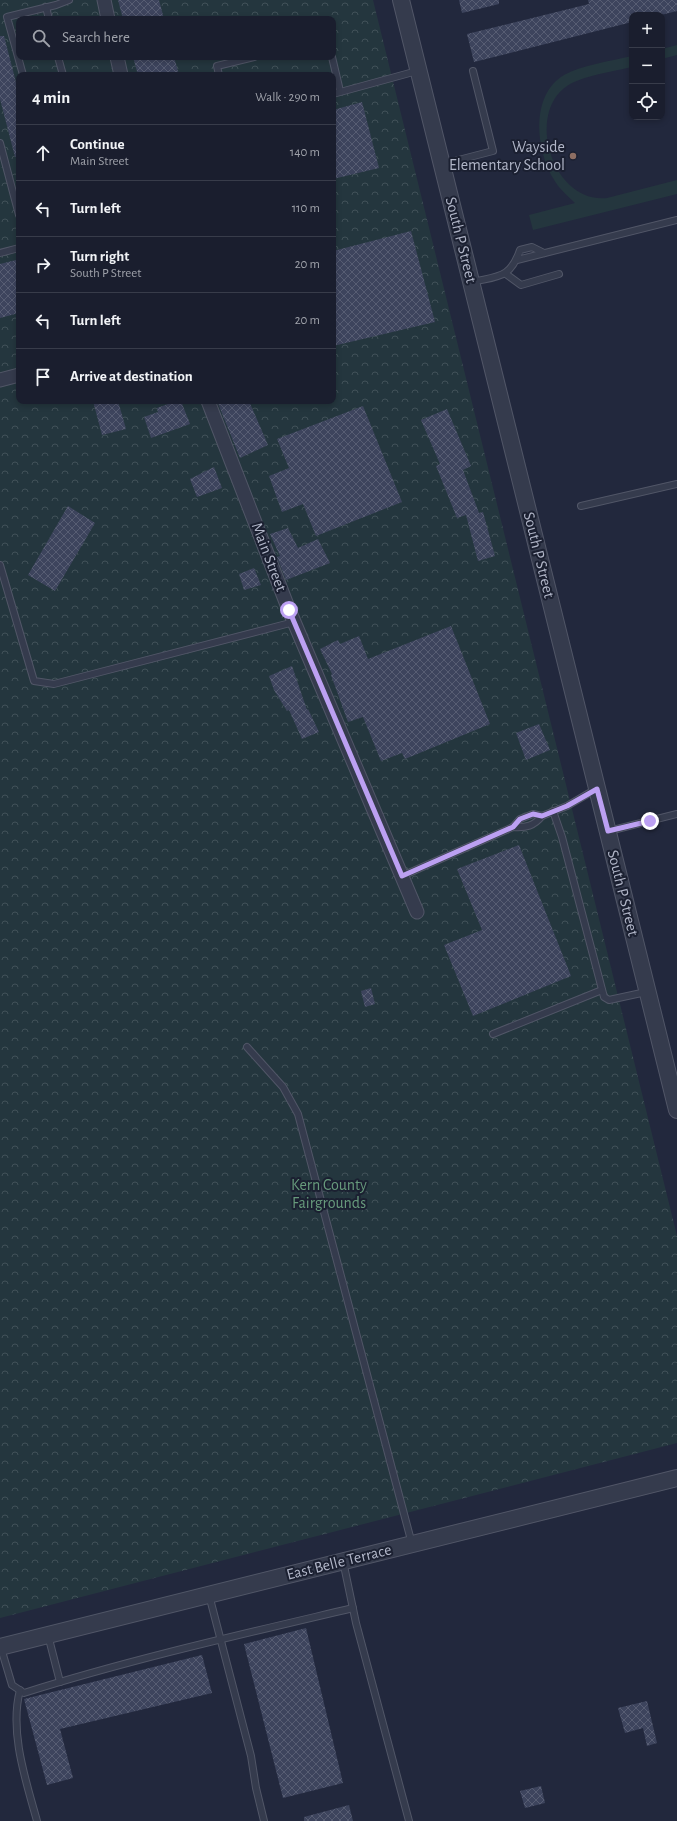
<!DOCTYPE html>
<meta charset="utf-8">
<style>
body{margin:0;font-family:"Alegreya Sans",sans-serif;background:#232736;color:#f1f3f6}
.controls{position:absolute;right:12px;top:12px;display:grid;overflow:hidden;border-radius:8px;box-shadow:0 2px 6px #0003}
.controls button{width:36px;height:36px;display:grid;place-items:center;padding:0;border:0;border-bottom:1px solid #383c4a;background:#1a1e2e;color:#f1f3f6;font:20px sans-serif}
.stop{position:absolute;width:12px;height:12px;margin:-9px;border:3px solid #bca0f2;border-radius:50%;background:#fff}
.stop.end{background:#bca0f2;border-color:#fff;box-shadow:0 1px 4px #0008}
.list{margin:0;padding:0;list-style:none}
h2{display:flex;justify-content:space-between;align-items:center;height:52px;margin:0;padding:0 16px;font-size:17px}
h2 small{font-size:13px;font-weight:400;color:#9fa2aa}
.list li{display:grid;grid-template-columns:26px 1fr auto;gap:12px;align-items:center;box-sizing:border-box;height:56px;padding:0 16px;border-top:1px solid #383c4a}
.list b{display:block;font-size:15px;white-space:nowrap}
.list p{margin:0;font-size:13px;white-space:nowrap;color:#9fa2aa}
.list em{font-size:13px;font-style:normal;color:#9fa2aa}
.icon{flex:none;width:22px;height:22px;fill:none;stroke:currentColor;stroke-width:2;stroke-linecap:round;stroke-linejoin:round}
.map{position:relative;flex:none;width:677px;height:1821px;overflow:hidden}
.search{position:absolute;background:#1a1e2e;box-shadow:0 2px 6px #0003;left:16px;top:16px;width:320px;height:44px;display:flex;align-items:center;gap:10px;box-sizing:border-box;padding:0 14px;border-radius:8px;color:#9fa2aa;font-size:15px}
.panel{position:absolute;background:#1a1e2e;box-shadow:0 2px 6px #0003;left:16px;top:72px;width:320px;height:332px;border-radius:8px}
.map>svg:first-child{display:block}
.park{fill:url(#park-crowns);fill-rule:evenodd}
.pitch{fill:#24363e}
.building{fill:url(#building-cross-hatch)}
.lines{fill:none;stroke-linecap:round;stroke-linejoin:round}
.service-casing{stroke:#515667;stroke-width:8}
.minor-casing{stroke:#515667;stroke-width:15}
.tertiary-casing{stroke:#515667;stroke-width:18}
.service{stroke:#353b4d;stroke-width:6}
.minor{stroke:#353b4d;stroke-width:13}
.tertiary{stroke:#353b4d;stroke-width:16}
.route{stroke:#bca0f2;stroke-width:5}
.education-dot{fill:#8d6e63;stroke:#1b2031;stroke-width:1.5}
.labels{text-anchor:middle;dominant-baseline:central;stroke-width:4;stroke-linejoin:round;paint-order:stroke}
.poi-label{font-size:16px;fill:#b1b6c8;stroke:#1b2031;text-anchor:end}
.street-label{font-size:16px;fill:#b1b6c8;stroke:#1b2031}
.park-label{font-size:16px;fill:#679a7c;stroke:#1b2031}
</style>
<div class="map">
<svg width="677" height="1821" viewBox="0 0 677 1821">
<defs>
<pattern id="park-crowns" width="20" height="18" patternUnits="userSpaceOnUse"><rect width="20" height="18" fill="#24363e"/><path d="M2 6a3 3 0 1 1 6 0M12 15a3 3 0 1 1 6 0" fill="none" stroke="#415158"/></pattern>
<pattern id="building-cross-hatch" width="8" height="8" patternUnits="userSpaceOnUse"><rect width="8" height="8" fill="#3d445d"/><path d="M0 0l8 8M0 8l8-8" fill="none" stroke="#575d73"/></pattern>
</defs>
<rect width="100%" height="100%" fill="#22283d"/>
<path class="park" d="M0 0H373L677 1236V1443L0 1618ZM19 19H333V57H19ZM19 75H333V401H19Z"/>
<g class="pitch">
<polygon points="677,45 677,55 662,59 662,49"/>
<path d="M632 56V67C615 71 581 76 567 86 525 114 553 204 607 198L677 180V194L533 230 529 215 575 203C567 195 558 188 553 178 536 149 530 95 564 75 582 65 611 61 632 56Z"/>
</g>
<g class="building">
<polygon points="118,0 159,0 164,19 123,19"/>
<polygon points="459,0 499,0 499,4 462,13"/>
<polygon points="588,0 677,0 677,11 661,15 632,15 632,22 474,62 467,34 589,4"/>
<polygon points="0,36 4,36 19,94 19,157 15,157 0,99"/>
<polygon points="133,57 174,57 179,75 138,75"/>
<polygon points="362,102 379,168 333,179 333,110"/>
<polygon points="411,231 435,322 333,346 333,251"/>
<polygon points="16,260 19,273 19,313 0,318 0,264"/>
<polygon points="93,401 118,401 126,429 102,435"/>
<polygon points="176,401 181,401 190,424 151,438 144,417 158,412 157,408"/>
<polygon points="217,401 249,401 268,445 240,458"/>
<polygon points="363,406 402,502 316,536 303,504 282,512 269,476 289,468 277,439"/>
<polygon points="447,409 471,466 463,470 479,513 483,512 495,556 478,561 466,515 457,518 436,466 440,464 421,420"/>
<polygon points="214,467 222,488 197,497 190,479"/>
<polygon points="68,506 95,523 55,591 28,575"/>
<polygon points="288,528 298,548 318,539 330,563 286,580 277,557 280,556 270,534"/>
<polygon points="254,568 261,585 244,590 239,574"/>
<polygon points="451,626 490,724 405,759 402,753 381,761 363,717 348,722 331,675 332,674 320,649 338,640 340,644 359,636 368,659"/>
<polygon points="292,666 307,710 308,709 319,732 302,739 289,710 287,711 274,690 269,676"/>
<polygon points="539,724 550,750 526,760 516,733"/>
<polygon points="519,845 571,976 473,1016 444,945 482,930 457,869"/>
<polygon points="371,988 375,1004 365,1007 361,991"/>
<polygon points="306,1628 343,1783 283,1798 244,1644"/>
<polygon points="202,1655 212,1693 60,1729 73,1778 47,1785 24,1699"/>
<polygon points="647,1701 657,1743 647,1746 643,1728 625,1733 618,1708"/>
<polygon points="541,1786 545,1803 525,1808 520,1791"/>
<polygon points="349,1805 353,1821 304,1821 304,1817"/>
</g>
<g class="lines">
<defs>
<g id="service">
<polyline points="46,7 49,19"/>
<polyline points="58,57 63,75"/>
<polyline points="332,57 340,91"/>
<polyline points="23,75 7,17 56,5 69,0"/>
<polyline points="219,75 217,66 254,57"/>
<polyline points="333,94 417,71"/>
<polyline points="0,143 19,215"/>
<polyline points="443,164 493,151 473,71"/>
<polyline points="0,253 19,248"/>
<polyline points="517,260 677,220"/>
<polyline points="506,274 521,285 559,274"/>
<path d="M472 282C498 276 510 279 520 250L532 247 544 253"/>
<polyline points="581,506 677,484"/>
<polyline points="0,565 34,681 54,684 294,622"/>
<polyline points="553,811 562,837 604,997 609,1000 646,992"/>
<path d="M513 827C526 828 534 826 542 816"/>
<polyline points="609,831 677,814"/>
<polyline points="402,876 513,827 520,819 533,814 542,816 567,806 596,789"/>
<polyline points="493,1034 602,990"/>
<polyline points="247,1047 283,1087 298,1114 412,1544"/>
<polyline points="343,1561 356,1623 409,1821"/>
<polyline points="209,1595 251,1756 256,1788 264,1821"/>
<polyline points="48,1635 60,1682"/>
<path d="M1 1648 12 1685 24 1693C132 1659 243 1634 353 1608"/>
<path d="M20 1690C9 1732 26 1781 37 1821"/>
</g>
<g id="minor">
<polyline points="104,0 108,19"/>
<polyline points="117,57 121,75"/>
<polyline points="0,380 19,375"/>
<polyline points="208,401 289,610 417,912"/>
</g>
<g id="tertiary">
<polyline points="401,0 677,1110"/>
<polyline points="0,1647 677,1478"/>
</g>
</defs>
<use href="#service" class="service-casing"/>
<use href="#minor" class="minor-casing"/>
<use href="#tertiary" class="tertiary-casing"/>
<use href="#service" class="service"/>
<use href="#minor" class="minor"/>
<use href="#tertiary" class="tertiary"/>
</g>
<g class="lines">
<polyline class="route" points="289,610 402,876 513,827 520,819 533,814 542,816 567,806 597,789 608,831 650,821"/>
</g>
<circle class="education-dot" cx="573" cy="156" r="4"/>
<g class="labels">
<g class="poi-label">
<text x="565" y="147">Wayside<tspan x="565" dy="18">Elementary School</tspan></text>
</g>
<g class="street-label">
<text transform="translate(461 240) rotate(76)">South P Street</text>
<text transform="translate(539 555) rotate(76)">South P Street</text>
<text transform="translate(269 557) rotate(69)">Main Street</text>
<text transform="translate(623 893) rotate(76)">South P Street</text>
<text transform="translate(339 1562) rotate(-14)">East Belle Terrace</text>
</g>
<g class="park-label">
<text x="329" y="1185">Kern County<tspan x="329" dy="18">Fairgrounds</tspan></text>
</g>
</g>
</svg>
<div class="controls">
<button>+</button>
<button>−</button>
<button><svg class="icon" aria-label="locate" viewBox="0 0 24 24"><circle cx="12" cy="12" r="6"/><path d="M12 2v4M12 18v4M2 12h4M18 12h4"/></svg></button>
</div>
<div class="stop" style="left:289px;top:610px"></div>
<div class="stop end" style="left:650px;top:821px"></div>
<div class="search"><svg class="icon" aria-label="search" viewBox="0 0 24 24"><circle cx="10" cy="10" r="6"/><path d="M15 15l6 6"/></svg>Search here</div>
<section class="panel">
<h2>4 min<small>Walk · 290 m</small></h2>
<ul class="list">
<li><svg class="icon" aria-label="ahead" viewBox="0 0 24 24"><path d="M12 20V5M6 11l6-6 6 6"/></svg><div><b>Continue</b><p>Main Street</p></div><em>140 m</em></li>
<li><svg class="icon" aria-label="left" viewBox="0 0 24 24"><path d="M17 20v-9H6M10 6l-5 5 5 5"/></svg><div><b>Turn left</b></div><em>110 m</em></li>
<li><svg class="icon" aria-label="right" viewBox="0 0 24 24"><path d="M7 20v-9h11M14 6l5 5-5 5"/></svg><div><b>Turn right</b><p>South P Street</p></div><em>20 m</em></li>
<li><svg class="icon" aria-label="left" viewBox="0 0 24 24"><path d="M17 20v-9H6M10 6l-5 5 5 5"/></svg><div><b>Turn left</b></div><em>20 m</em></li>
<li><svg class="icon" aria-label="arrive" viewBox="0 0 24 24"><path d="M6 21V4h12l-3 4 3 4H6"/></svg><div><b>Arrive at destination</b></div></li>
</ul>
</section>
</div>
